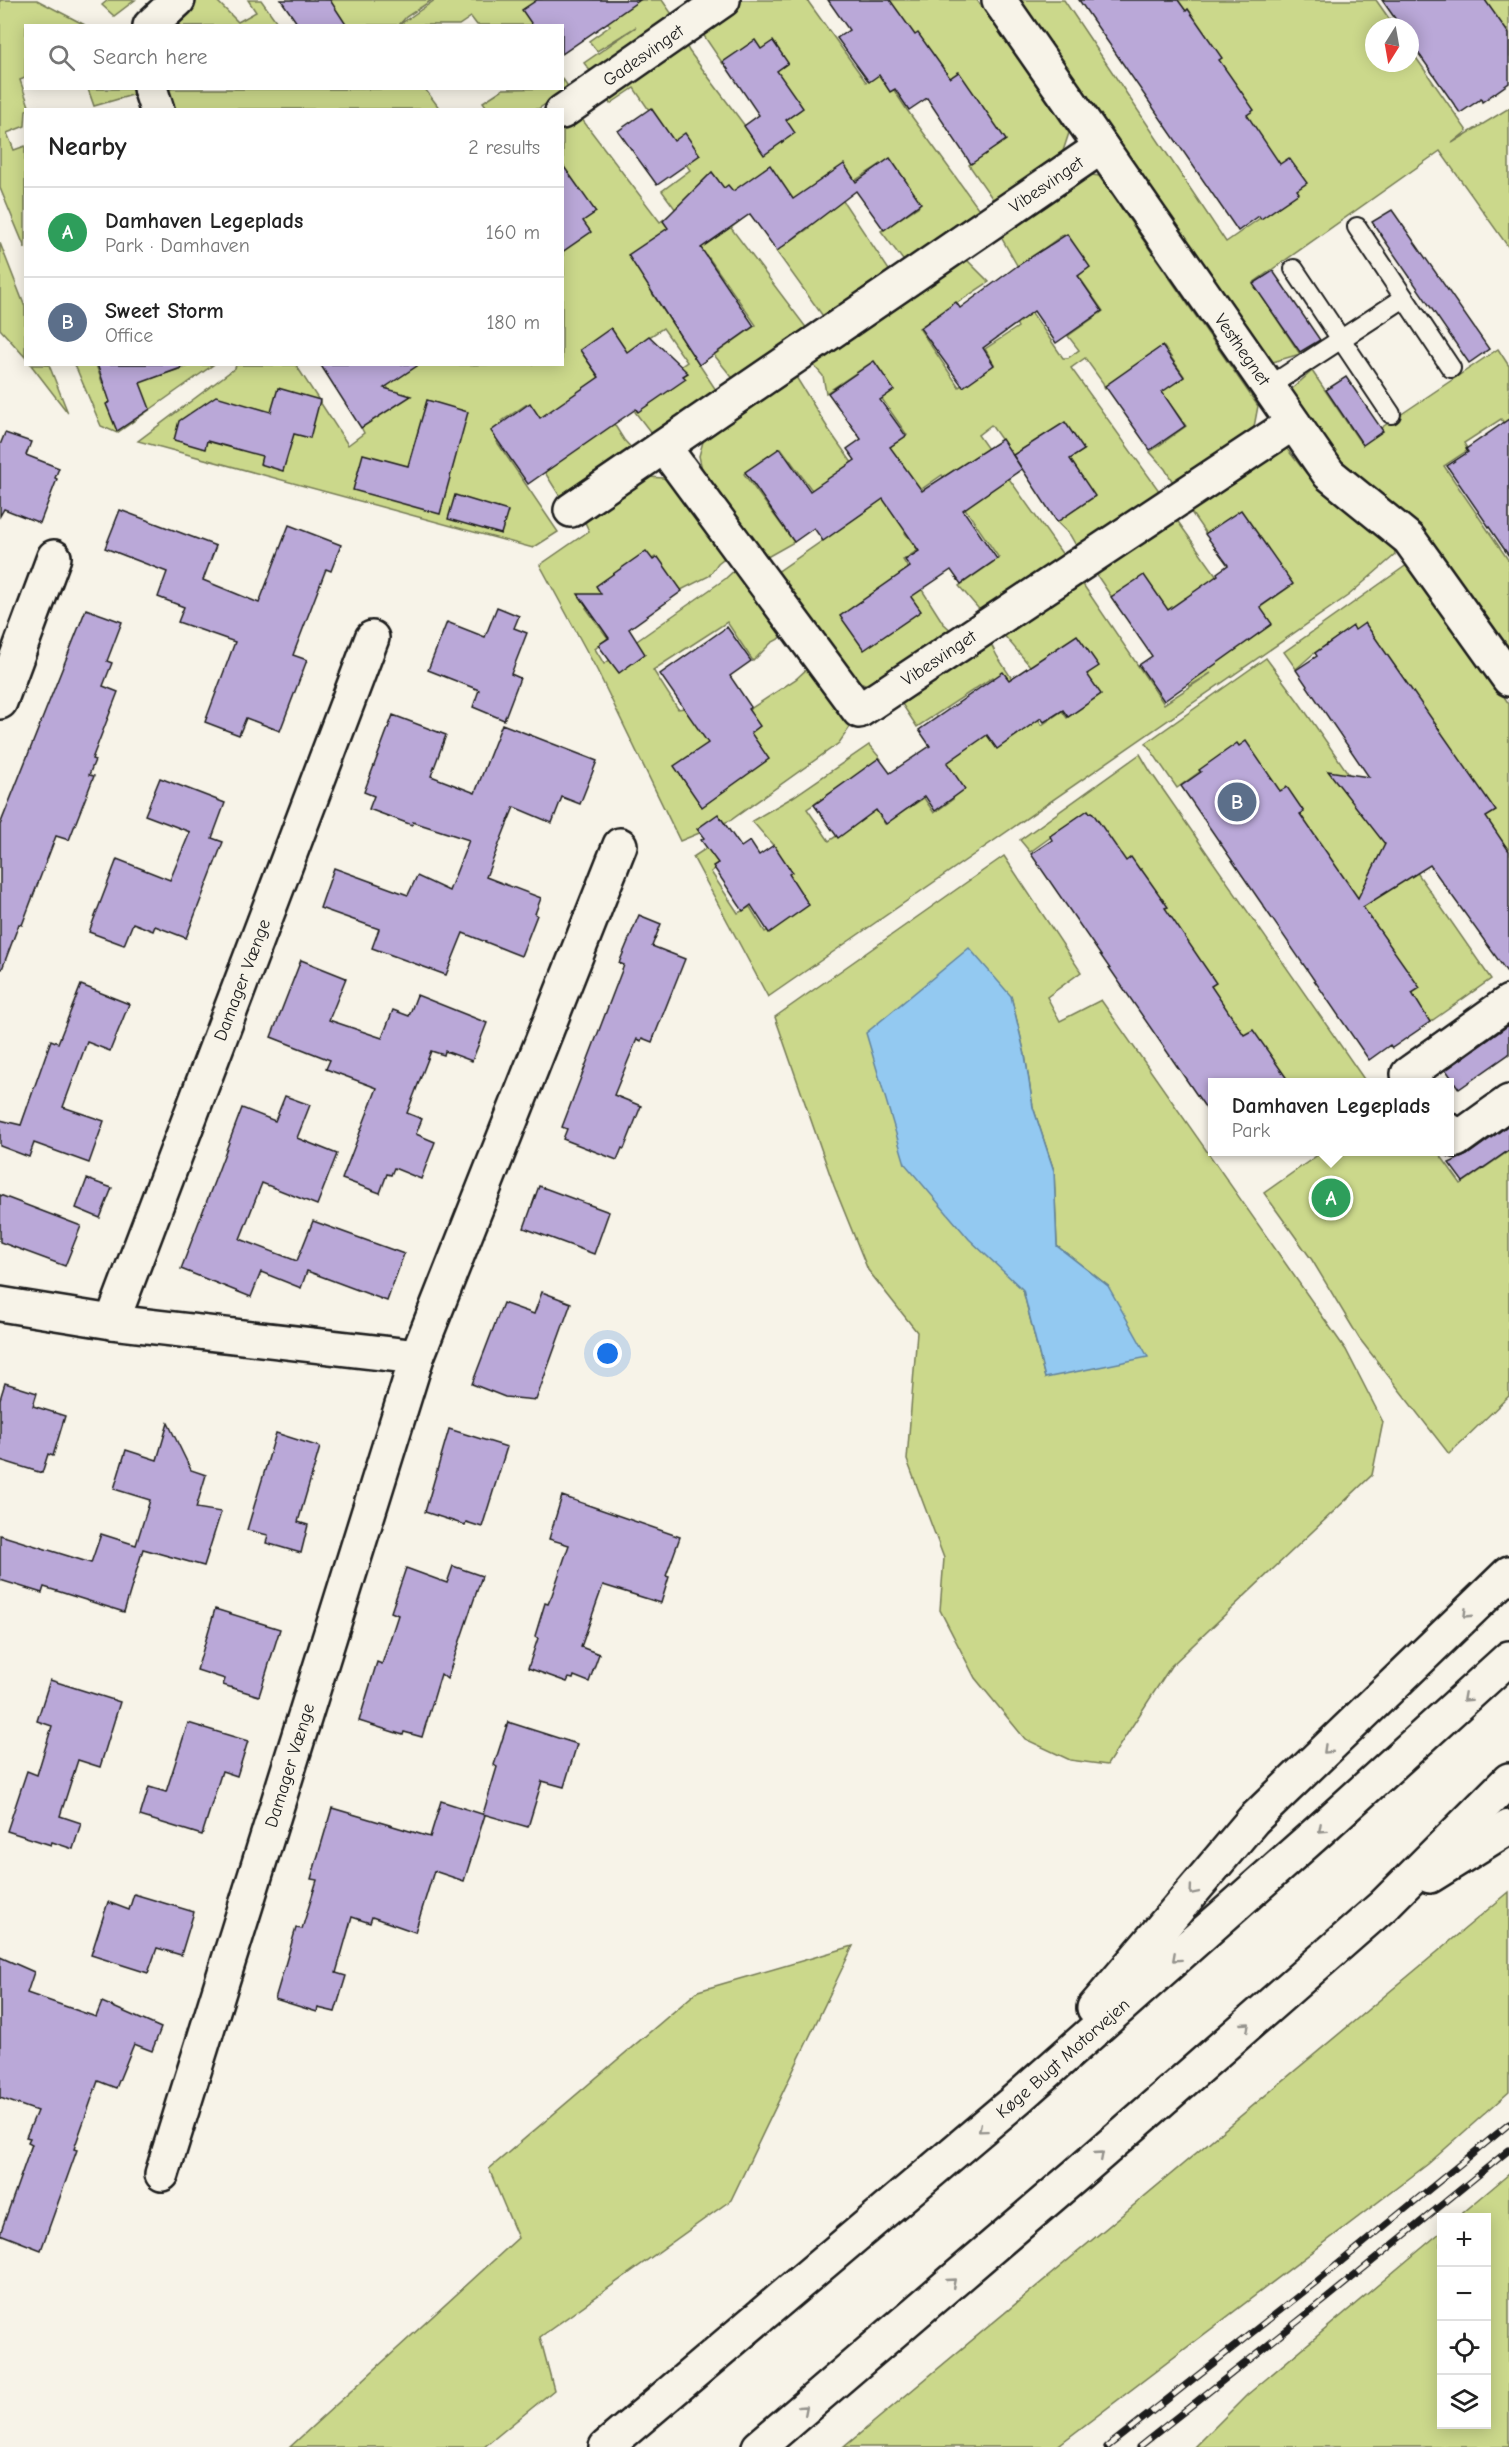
<!DOCTYPE html>
<meta charset="utf-8">
<style>
body{margin:0;font-family:"Comic Neue",sans-serif;background:#f2f2f2;color:#222}
.controls{position:absolute;right:18px;bottom:18px;display:grid;overflow:hidden;border-radius:0px;box-shadow:0 3px 15px #0003}
.controls button{width:54px;height:54px;display:grid;place-items:center;padding:0;border:0;border-bottom:2px solid #e0e0e0;background:#fff;color:#222;font:30px sans-serif}
.compass{position:absolute;left:1365px;top:18px;width:54px;height:54px;border-radius:50%;background:#fff;box-shadow:0 3px 15px #0003;rotate:191deg}
.you{position:absolute;left:608px;top:1354px;width:21px;height:21px;margin:-15px;border:4px solid #fff;border-radius:50%;background:#1a73e8;box-shadow:0 0 0 9px #1a73e833}
.badge{display:grid;place-items:center;width:39px;height:39px;border-radius:50%;background:#0b8043;color:#fff;font-size:20px;font-weight:700}
.pin{position:absolute;translate:-50% -50%;border:3px solid #fff;box-shadow:0 2px 6px #0006}
.popup{position:absolute;left:1208px;top:1078px;width:246px;height:78px;box-sizing:border-box;display:grid;place-content:center;border-radius:0px;background:#fff;filter:drop-shadow(0 2px 4px #0005);font-size:20px;white-space:nowrap;color:#767676}
.popup b{font-size:22px;color:#222}
.popup::after{content:'';position:absolute;left:50%;top:100%;margin-left:-12px;border:12px solid transparent;border-top-color:#fff}
.list{margin:0;padding:0;list-style:none}
h2{display:flex;justify-content:space-between;align-items:center;height:78px;margin:0;padding:0 24px;font-size:26px}
h2 small{font-size:20px;font-weight:400;color:#767676}
.list li{display:grid;grid-template-columns:39px 1fr auto;gap:18px;align-items:center;box-sizing:border-box;height:90px;padding:0 24px;border-top:2px solid #e0e0e0}
.list b{display:block;font-size:22px;white-space:nowrap}
.list p{margin:0;font-size:20px;white-space:nowrap;color:#767676}
.list em{font-size:20px;font-style:normal;color:#767676}
.icon{flex:none;width:33px;height:33px;fill:none;stroke:currentColor;stroke-width:2;stroke-linecap:round;stroke-linejoin:round}
.map{position:relative;flex:none;width:1509px;height:2447px;overflow:hidden}
.search{position:absolute;background:#fff;box-shadow:0 3px 15px #0003;left:24px;top:24px;width:540px;height:66px;display:flex;align-items:center;gap:15px;box-sizing:border-box;padding:0 21px;border-radius:0px;color:#767676;font-size:22px}
.panel{position:absolute;background:#fff;box-shadow:0 3px 15px #0003;left:24px;top:108px;width:540px;height:258px;border-radius:0px}
.map>svg:first-child{display:block}
.green{fill:#cbd88b;stroke:#747a54;stroke-width:1.5;fill-rule:evenodd}
.water{fill:#93c9f1;stroke:#63849c;stroke-width:1.5}
.building{fill:#baa8d8;stroke:#1c1c1c;stroke-width:1.5}
.lines{fill:none;stroke-linecap:round;stroke-linejoin:round}
.service-casing{stroke:#1c1c1c;stroke-width:22}
.minor-casing{stroke:#1c1c1c;stroke-width:38}
.motorway-casing{stroke:#1c1c1c;stroke-width:38}
.service{stroke:#f7f3e8;stroke-width:18}
.minor{stroke:#f7f3e8;stroke-width:33}
.motorway{stroke:#f7f3e8;stroke-width:33}
.rail-casing{stroke:#1c1c1c;stroke-width:7}
.rail{stroke:#f7f3e8;stroke-width:4.5;stroke-dasharray:14;stroke-linecap:butt}
.oneway{stroke:#94928c}
.labels{text-anchor:middle;dominant-baseline:central;stroke-width:5;stroke-linejoin:round;paint-order:stroke}
.street-label{font-size:18px;fill:#1c1c1c;stroke:#f7f3e8}
</style>
<div class="map">
<svg width="1509" height="2447" viewBox="0 0 1509 2447">
<rect width="100%" height="100%" fill="#f7f3e8"/>
<filter id="ink" filterUnits="userSpaceOnUse"><feTurbulence type="fractalNoise" baseFrequency=".0167" numOctaves="2"/><feDisplacementMap in="SourceGraphic" scale="12" xChannelSelector="R" yChannelSelector="G"/><feConvolveMatrix kernelMatrix="1 2 1 2 8 2 1 2 1" color-interpolation-filters="sRGB"/></filter>
<g filter="url(#ink)">
<g class="green">
<polygon points="0,0 37,0 85,25 26,26 25,78 20,80 30,109 26,110 25,126 7,133 14,150 25,146 25,248 0,188"/>
<polygon points="108,0 135,0 114,16 102,5"/>
<polygon points="192,0 216,0 238,22 256,12 248,0 261,0 279,25 166,26"/>
<polygon points="326,0 432,0 406,17 399,25 435,0 542,0 560,25 477,25 471,17 459,25 345,25"/>
<polygon points="592,0 662,0 674,17 591,72 584,63 636,27 597,51 589,41 610,26"/>
<polygon points="742,0 807,0 866,82 879,73 870,0 977,0 1069,133 1062,154 994,201 969,165 1005,140 958,72 923,98 888,81 907,110 981,212 906,264 881,231 919,206 889,159 837,192 891,273 825,319 776,251 809,228 768,170 749,214 731,228 808,330 735,381 714,355 756,325 709,258 667,287 652,293 720,396 655,438 635,412 684,379 677,369 687,362 663,328 640,343 655,364 580,350 600,379 609,416 624,440 635,452 564,503 544,471 538,421 527,404 502,421 509,433 497,442 558,532 533,548 138,441 235,368 236,365 296,365 348,445 364,433 359,423 394,398 386,385 415,365 562,364 562,277 564,275 563,251 581,221 563,167 563,124 578,114 660,222 676,210 662,191 690,170 634,88 610,104 606,95 683,39 689,51 745,126 772,130 800,110 752,43 723,64 700,30"/>
<polygon points="1012,0 1064,0 1226,242 1296,193 1165,0 1376,0 1395,27 1374,27 1374,63 1410,63 1410,49 1467,131 1452,143 1509,108 1509,248 1440,151 1253,283 1300,354 1266,364"/>
<polygon points="1469,0 1509,0 1509,56"/>
<polygon points="563,79 569,88 538,109 488,109 483,102 503,89 562,88"/>
<polygon points="88,89 134,89 136,94 94,106"/>
<polygon points="161,89 425,89 440,109 169,109"/>
<polygon points="1078,173 1099,176 1258,406 1254,427 1174,484 1165,469 1150,452 1186,426 1161,392 1184,376 1164,347 1105,389 1103,383 1085,358 1071,368 1160,492 1078,549 1070,535 1057,522 1094,497 1050,432 1013,456 991,425 978,435 1066,559 984,615 959,586 999,558 942,475 903,502 918,525 905,533 918,550 903,560 943,623 955,634 885,683 865,684 847,677 773,575 881,500 831,516 781,448 744,474 794,542 762,560 703,474 699,456 704,438 793,372 829,430 857,470 907,435 880,396 891,388 872,362 826,393 823,376 810,361 963,256 989,282 919,328 959,387 994,364 985,349 1018,327 1014,319 1028,307 1063,358 1068,358 1079,350 1068,336 1103,311 1077,274 1087,267 1064,234 1018,267 997,230"/>
<polygon points="0,243 25,307 25,357 0,329"/>
<polygon points="1498,349 1509,366 1509,430 1501,419 1464,443 1468,450 1444,466 1509,561 1509,650 1442,555 1342,467 1285,395 1312,371 1360,442"/>
<polygon points="31,365 49,365 68,413"/>
<polygon points="75,365 96,365 106,393 192,365 213,365 117,433 101,426"/>
<polygon points="1267,449 1287,449 1306,473 1335,501 1394,544 1395,555 1349,595 768,997 693,857 728,834 739,850 711,872 738,913 750,907 765,932 807,906 772,844 752,821 793,797 869,745 881,759 807,809 829,841 876,810 885,824 924,798 934,813 953,799 946,789 942,764 1017,714 993,677 917,727 902,704 990,642 997,656 1042,725 1062,711 1067,718 1100,695 1031,667 1002,633 1080,580 1164,704 1211,673 1190,686 1171,656 1207,628 1185,598 1166,611 1113,599 1094,571 1174,516 1256,631 1259,608 1292,585 1240,511 1206,534 1186,505"/>
<polygon points="647,477 664,478 681,487 728,555 718,563 709,576 681,590 655,557 586,608 608,638 595,649 604,664 725,579 738,567 784,636 771,643 753,661 727,622 653,670 678,709 692,707 712,734 796,679 808,668 850,727 839,743 731,820 680,841 597,670 540,565 589,531 583,518"/>
<polygon points="1411,562 1509,704 1509,853 1352,627 1313,654 1296,669 1284,652"/>
<polygon points="1266,658 1298,701 1491,979 1430,1022 1237,745 1177,788 1146,743"/>
<polygon points="1140,754 1150,771 1366,1082 1275,1082 1087,811 1030,852 1020,840"/>
<path d="M1004 856 1081 972 1047 997 1060 1021 1101 1000 1346 1350 1383 1422 1372 1475 1171 1666 1107 1765 1070 1760 1025 1739 975 1678 940 1610 944 1558 907 1460 917 1332 868 1270 834 1186 775 1017ZM1011 996 1025 1055 1033 1107 1054 1171 1057 1246 1108 1286 1045 1378 1023 1290Z"/>
<polygon points="1509,1151 1509,1396 1449,1454 1359,1338 1312,1260 1264,1193 1322,1152 1438,1152 1461,1184"/>
<polygon points="1509,1892 1509,2092 1428,2164 1056,2447 844,2447"/>
<polygon points="853,1946 731,2200 540,2337 554,2390 484,2447 290,2447 518,2238 489,2169 698,1991"/>
<polygon points="1509,2174 1509,2447 1195,2447 1247,2395 1441,2232 1442,2424 1486,2424 1486,2218 1458,2217"/>
</g>
<polygon class="water" points="969,948 1011,996 1025,1055 1033,1107 1054,1171 1057,1246 1108,1286 1148,1357 1045,1378 1023,1290 969,1239 905,1164 866,1033"/>
<g class="building">
<polygon points="281,0 330,0 347,26 299,26"/>
<polygon points="537,0 640,0 562,54 562,26 533,26 522,10"/>
<polygon points="828,0 890,0 915,35 918,33 950,78 959,72 1006,140 971,164 927,98 909,110 895,89 890,92 879,75 869,82 837,38 849,30"/>
<polygon points="1079,0 1178,0 1186,11 1188,9 1222,58 1219,60 1254,110 1247,115 1280,164 1289,158 1307,183 1297,190 1299,193 1261,219 1259,216 1238,231"/>
<polygon points="1382,0 1485,0 1509,34 1509,83 1482,102 1481,99 1460,113 1410,41 1410,27 1401,27"/>
<polygon points="755,40 761,49 773,41 788,63 777,71 803,108 786,120 795,133 764,155 744,126 759,115 723,62"/>
<polygon points="651,108 674,141 685,133 700,155 657,185 618,131"/>
<polygon points="890,158 921,203 884,230 856,191 777,251 750,214 701,248 754,326 699,365 628,255 668,228 663,221 712,172 724,188 728,185 733,191 770,165 793,199 844,164 856,182"/>
<polygon points="562,164 596,212 583,221 591,232 562,252"/>
<polygon points="1392,210 1489,349 1469,363 1372,222"/>
<polygon points="1067,234 1090,267 1078,276 1102,311 1056,343 1034,311 983,348 994,365 963,387 920,328 956,302 960,308 1017,266"/>
<polygon points="1273,271 1320,340 1300,352 1253,284"/>
<polygon points="611,328 627,352 649,336 688,373 683,376 686,379 638,412 636,409 528,484 491,431 530,403 540,418 599,377 580,350"/>
<polygon points="1162,346 1184,377 1162,392 1185,426 1150,450 1105,386"/>
<polygon points="874,361 894,390 880,400 906,436 890,447 922,491 1002,439 1022,469 963,510 997,559 961,584 951,570 911,597 921,611 864,650 840,616 910,567 905,560 919,551 883,499 823,541 814,528 794,542 745,472 780,448 810,491 855,460 847,449 861,439 828,393"/>
<polygon points="97,364 180,364 181,368 140,383 150,409 117,431 106,404 110,402"/>
<polygon points="320,364 420,364 384,388 411,396 361,428"/>
<polygon points="1346,377 1383,431 1363,445 1326,390"/>
<polygon points="278,388 320,400 310,438 294,434 283,471 260,464 262,456 207,441 205,449 174,440 179,421 216,396 271,412"/>
<polygon points="427,400 468,412 440,514 353,490 363,454 408,466"/>
<polygon points="1509,419 1509,556 1447,466 1468,452 1466,449"/>
<polygon points="1065,422 1084,450 1070,459 1095,496 1057,522 1013,455"/>
<polygon points="5,433 31,442 26,455 59,468 55,478 57,479 40,523 4,509 0,516 0,445"/>
<polygon points="455,495 508,511 501,534 448,519"/>
<polygon points="120,510 216,546 203,580 259,603 289,525 341,545 331,571 326,569 293,655 307,660 280,731 246,718 239,735 205,722 235,642 178,622 184,607 158,597 167,572 105,548"/>
<polygon points="1241,510 1293,584 1260,607 1272,624 1164,701 1139,665 1152,656 1111,597 1144,575 1168,610 1218,575 1217,573 1228,565 1205,534"/>
<polygon points="646,551 653,560 658,557 682,591 629,629 645,654 619,673 598,645 609,638 578,594 601,594 596,586"/>
<polygon points="497,607 519,616 514,628 527,633 511,674 520,678 504,720 473,707 479,690 428,670 447,622 485,637"/>
<polygon points="86,609 122,622 107,661 112,663 103,686 118,692 92,759 95,760 89,775 94,776 69,840 56,836 22,925 19,924 2,969 0,968 0,825"/>
<polygon points="1365,623 1496,811 1486,817 1509,851 1509,975 1430,865 1363,907 1420,988 1412,993 1430,1022 1392,1048 1390,1045 1369,1060 1181,786 1201,772 1199,770 1237,743 1239,746 1246,741 1280,791 1287,787 1304,812 1300,814 1358,898 1385,844 1328,771 1369,777 1296,670 1317,656 1315,653 1353,626 1355,630"/>
<polygon points="727,627 751,661 730,676 751,707 748,709 760,726 751,733 769,759 702,807 674,766 708,743 660,674"/>
<polygon points="1077,635 1099,666 1087,674 1101,694 1068,717 1063,710 1044,722 1041,718 997,749 987,735 947,763 965,789 935,811 925,796 886,824 876,810 838,838 814,805 879,758 890,773 930,746 919,730 1003,672 1009,680"/>
<polygon points="393,715 446,735 431,776 475,793 502,724 597,761 580,804 562,797 552,823 514,807 507,824 486,877 541,898 535,914 537,915 521,956 463,933 446,975 372,948 379,929 320,908 334,868 408,895 417,876 449,891 469,840 413,822 412,825 369,809 374,796 364,792"/>
<polygon points="160,778 225,803 212,838 223,842 186,938 155,926 153,931 133,923 124,945 89,932 117,859 170,880 190,832 145,815"/>
<polygon points="1088,810 1090,813 1092,812 1126,861 1131,857 1140,870 1141,869 1168,907 1165,908 1216,983 1211,986 1244,1035 1253,1030 1290,1083 1212,1083 1212,1117 1031,854 1052,840 1050,836"/>
<polygon points="718,814 741,847 750,841 759,855 774,845 792,872 789,874 809,905 769,933 751,905 743,911 713,866 718,863 701,840 704,838 697,829"/>
<polygon points="639,915 661,924 652,946 685,959 652,1042 642,1038 641,1041 637,1039 614,1095 641,1106 624,1149 622,1148 617,1160 563,1139 567,1129 562,1127 624,965 619,963"/>
<polygon points="301,960 346,978 329,1020 382,1038 393,1010 409,1016 417,995 487,1023 472,1061 445,1051 444,1055 431,1051 407,1113 422,1119 416,1134 435,1142 421,1179 394,1168 391,1175 387,1174 380,1193 342,1179 377,1088 326,1069 330,1060 271,1037"/>
<polygon points="81,985 129,1004 110,1051 87,1042 63,1107 104,1121 89,1163 34,1143 29,1157 0,1146 0,1120 21,1125 51,1040 58,1043"/>
<polygon points="1509,1025 1509,1054 1459,1089 1446,1070"/>
<polygon points="285,1096 310,1105 297,1138 337,1154 317,1205 262,1183 240,1239 297,1261 313,1221 404,1254 387,1301 307,1271 301,1288 261,1272 251,1297 181,1269 242,1108 275,1121"/>
<polygon points="1509,1125 1509,1150 1463,1182 1449,1163 1467,1155"/>
<polygon points="87,1179 112,1188 100,1218 76,1208"/>
<polygon points="539,1186 609,1212 594,1254 524,1228"/>
<polygon points="0,1195 81,1226 65,1266 0,1242"/>
<polygon points="542,1292 571,1303 536,1400 505,1397 472,1384 503,1303 534,1314"/>
<polygon points="5,1383 37,1393 33,1406 65,1416 53,1456 48,1454 42,1473 0,1460 0,1399"/>
<polygon points="168,1423 191,1470 206,1475 196,1508 221,1512 204,1566 143,1549 124,1612 44,1587 42,1593 0,1580 0,1535 91,1563 101,1534 136,1545 150,1500 114,1489 126,1450 157,1460"/>
<polygon points="449,1429 507,1447 482,1527 466,1522 465,1525 425,1512"/>
<polygon points="276,1433 320,1447 298,1522 308,1525 301,1553 266,1543 268,1535 247,1530"/>
<polygon points="562,1496 680,1537 666,1576 669,1577 661,1603 603,1585 581,1647 599,1654 589,1682 574,1676 573,1679 569,1678 567,1682 528,1668 538,1638 535,1636 545,1603 548,1604 552,1595 569,1545 549,1539"/>
<polygon points="453,1566 482,1576 447,1679 441,1674 422,1737 404,1732 403,1735 359,1721 377,1662 382,1664 398,1615 391,1612 406,1568 447,1583"/>
<polygon points="215,1609 280,1629 259,1696 223,1685 225,1679 197,1670"/>
<polygon points="50,1680 120,1702 100,1767 78,1760 60,1816 81,1823 73,1849 52,1842 51,1845 7,1831 27,1771 37,1775 52,1726 37,1721"/>
<polygon points="508,1722 577,1744 564,1787 542,1781 528,1827 483,1814 497,1767 494,1765"/>
<polygon points="188,1723 248,1741 237,1776 222,1771 202,1835 140,1816 149,1787 166,1792"/>
<polygon points="441,1801 485,1815 464,1881 434,1871 415,1932 372,1917 370,1923 352,1917 336,1973 346,1976 335,2012 318,2008 317,2012 275,1999 296,1928 302,1929 317,1880 311,1879 332,1808 430,1837"/>
<polygon points="134,1894 194,1912 181,1955 157,1948 148,1973 91,1955 108,1902 129,1910"/>
<polygon points="0,1957 34,1972 27,1993 96,2017 102,2002 161,2028 152,2051 134,2044 116,2088 98,2081 74,2149 77,2150 41,2250 0,2234 32,2144 28,2142 30,2138 26,2137 37,2111 0,2098"/>
</g>
<g class="lines">
<defs>
<g id="service">
<polyline points="1357,227 1451,368"/>
<polyline points="1294,269 1391,414"/>
<polyline points="1268,387 1404,298"/>
</g>
<g id="minor">
<path id="s1" d="M999 0 1329 474 1409 539 1509 679"/>
<polyline points="150,26 178,0"/>
<polyline points="150,88 157,110"/>
<path id="s2" d="M562 112 723 0"/>
<path id="s3" d="M664 447 859 711 1293 423"/>
<path id="s4" d="M571 510 1101 147"/>
<polyline points="0,702 54,557"/>
<polyline points="1415,1082 1408,1074 1509,1002"/>
<polyline points="1450,1131 1456,1140 1509,1102"/>
<polyline points="0,1304 112,1322 417,1357"/>
<path id="s5" d="M112 1322 372 638"/>
<path id="s6" d="M162 2174 417 1357 620 845"/>
</g>
<g id="motorway">
<polyline points="1430,1876 1509,1827"/>
<polyline points="1094,2008 1253,1820 1509,1573"/>
<path id="s7" d="M606 2447 1018 2098 1320 1830 1509 1658"/>
<polyline points="759,2447 1075,2176 1383,1906 1509,1780"/>
</g>
</defs>
<use href="#service" class="service-casing"/>
<use href="#minor" class="minor-casing"/>
<use href="#motorway" class="motorway-casing"/>
<use href="#service" class="service"/>
<use href="#minor" class="minor"/>
<use href="#motorway" class="motorway"/>
<defs>
<g id="rail">
<polyline points="1107,2447 1316,2282 1509,2124"/>
<polyline points="1139,2447 1326,2299 1509,2150"/>
</g>
</defs>
<use href="#rail" class="rail-casing"/>
<use href="#rail" class="rail"/>
</g>
<defs><path id="oneway-chevron" d="M-2-3.5L2.5 0L-2 3.5" fill="none" stroke-width="1.6" stroke-linecap="round" stroke-linejoin="round" transform="scale(1.5)"/></defs>
<g class="oneway">
<use href="#oneway-chevron" transform="translate(1467 1614) rotate(136)"/>
<use href="#oneway-chevron" transform="translate(1466 1698) rotate(138)"/>
<use href="#oneway-chevron" transform="translate(1327 1750) rotate(136)"/>
<use href="#oneway-chevron" transform="translate(1322 1829) rotate(138)"/>
<use href="#oneway-chevron" transform="translate(1193 1891) rotate(130)"/>
<use href="#oneway-chevron" transform="translate(1176 1958) rotate(138)"/>
<use href="#oneway-chevron" transform="translate(1246 2026) rotate(-41)"/>
<use href="#oneway-chevron" transform="translate(982 2129) rotate(140)"/>
<use href="#oneway-chevron" transform="translate(1100 2155) rotate(-41)"/>
<use href="#oneway-chevron" transform="translate(952 2282) rotate(-41)"/>
<use href="#oneway-chevron" transform="translate(804 2409) rotate(-41)"/>
</g>
</g>
<g class="labels">
<g class="street-label">
<text stroke="none"><textPath href="#s2" startOffset="99">Gadesvinget</textPath></text>
<text stroke="none"><textPath href="#s4" startOffset="576">Vibesvinget</textPath></text>
<text stroke="none"><textPath href="#s1" startOffset="426">Vesthegnet</textPath></text>
<text stroke="none"><textPath href="#s3" startOffset="424">Vibesvinget</textPath></text>
<text stroke="none"><textPath href="#s5" startOffset="366">Damager Vænge</textPath></text>
<text stroke="none"><textPath href="#s6" startOffset="428">Damager Vænge</textPath></text>
<text stroke="none"><textPath href="#s7" startOffset="600">Køge Bugt Motorvejen</textPath></text>
</g>
</g>
</svg>
<div class="controls">
<button>+</button>
<button>−</button>
<button><svg class="icon" aria-label="locate" viewBox="0 0 24 24"><circle cx="12" cy="12" r="6"/><path d="M12 2v4M12 18v4M2 12h4M18 12h4"/></svg></button>
<button><svg class="icon" aria-label="layers" viewBox="0 0 24 24"><path d="M12 4l9 5-9 5-9-5zM3 14l9 5 9-5"/></svg></button>
</div>
<svg class="compass" viewBox="-18 -18 36 36"><path d="M0-13l5 13h-10z" fill="#e53935"/><path d="M0 13l5-13h-10z" fill="#767676"/></svg>
<div class="you"></div>
<div class="pin badge" style="left:1331px;top:1198px;background:#2e9e5b">A</div>
<div class="popup"><b>Damhaven Legeplads</b>Park</div>
<div class="pin badge" style="left:1237px;top:802px;background:#5c6f8a">B</div>
<div class="search"><svg class="icon" aria-label="search" viewBox="0 0 24 24"><circle cx="10" cy="10" r="6"/><path d="M15 15l6 6"/></svg>Search here</div>
<section class="panel">
<h2>Nearby<small>2 results</small></h2>
<ul class="list">
<li><span class="badge" style="background:#2e9e5b">A</span><div><b>Damhaven Legeplads</b><p>Park · Damhaven</p></div><em>160 m</em></li>
<li><span class="badge" style="background:#5c6f8a">B</span><div><b>Sweet Storm</b><p>Office</p></div><em>180 m</em></li>
</ul>
</section>
</div>
